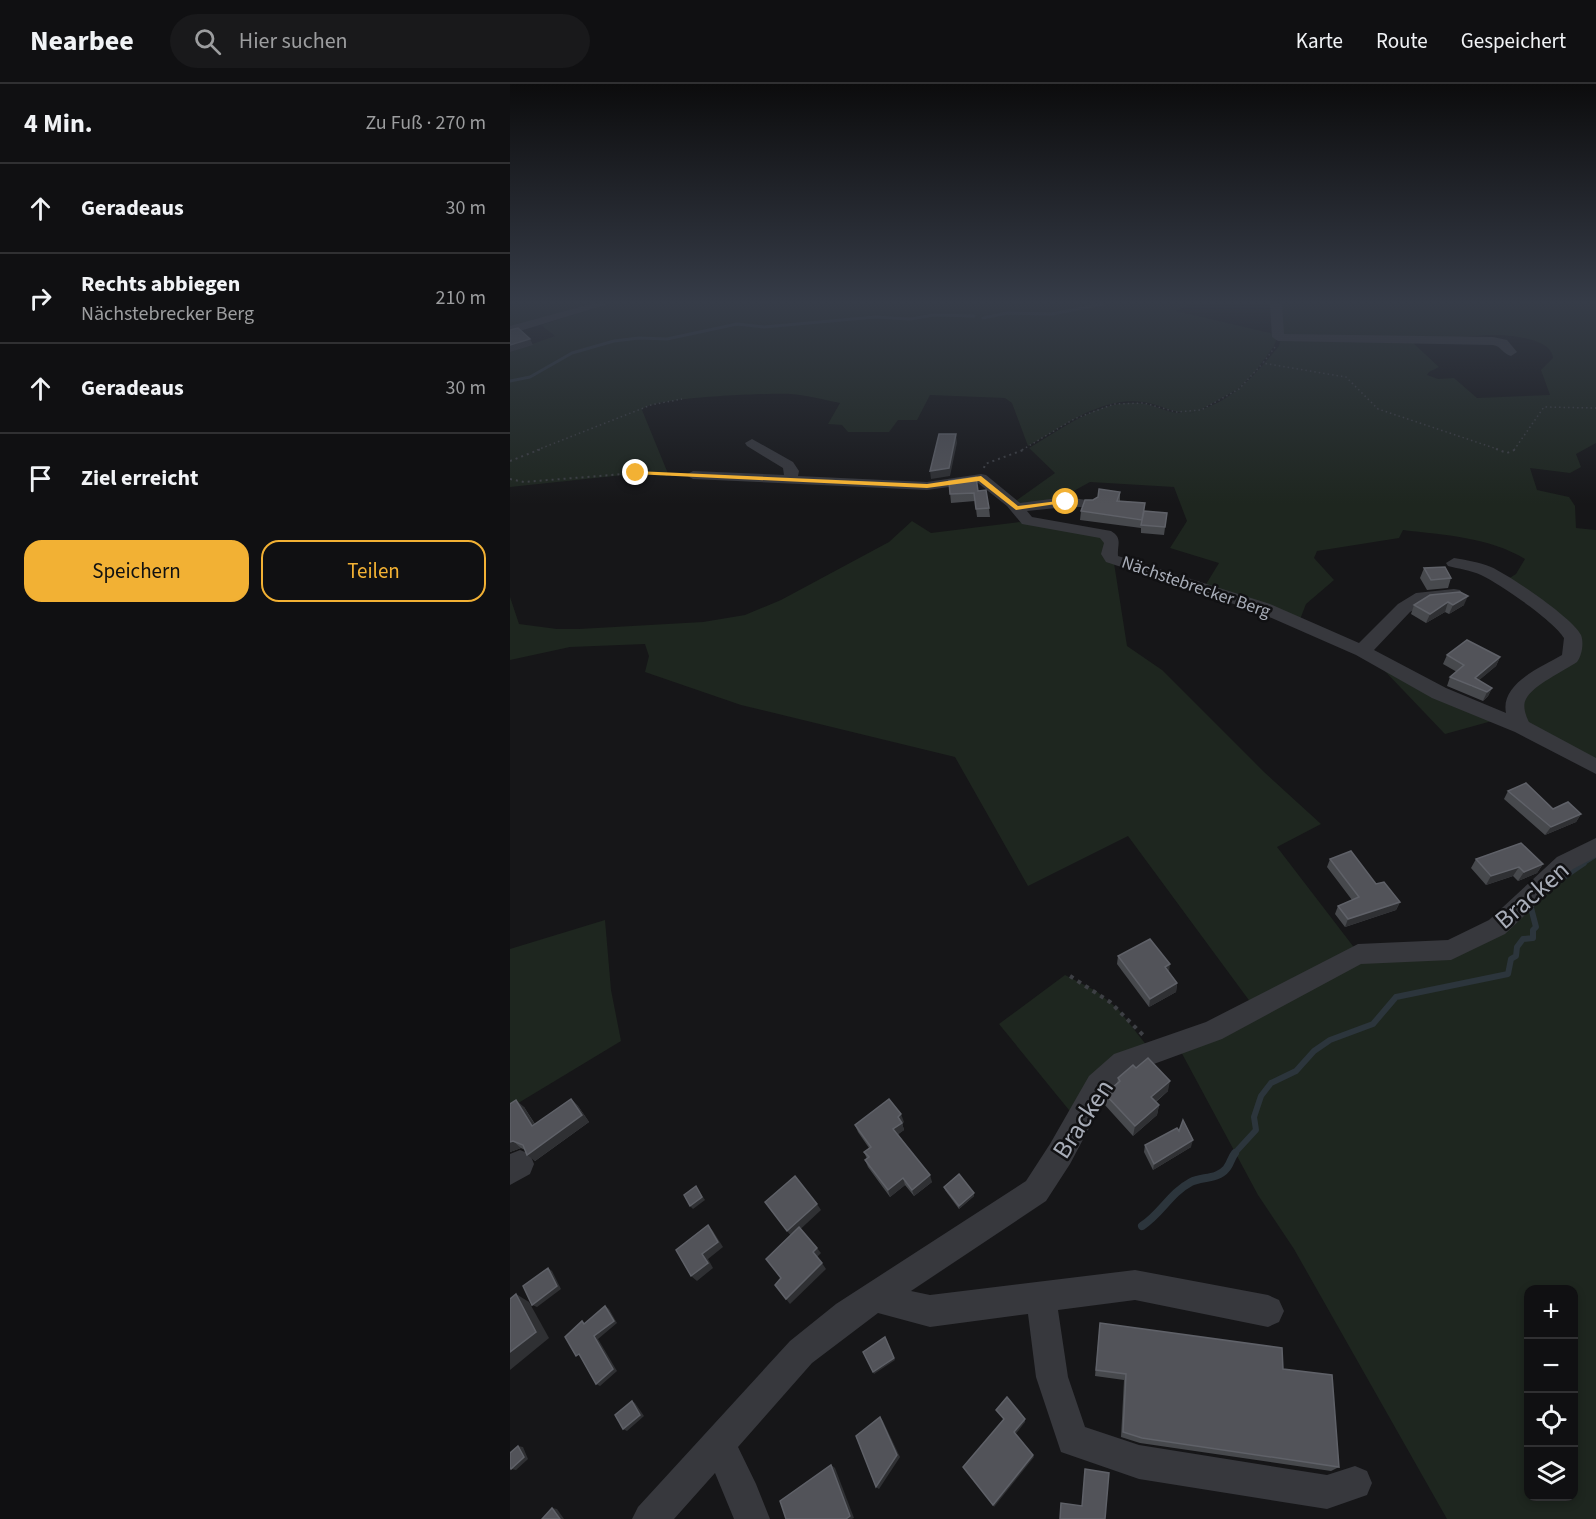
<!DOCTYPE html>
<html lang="de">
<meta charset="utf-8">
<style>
body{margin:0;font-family:"Source Sans 3",sans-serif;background:#19191b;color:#f1f3f6}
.controls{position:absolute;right:18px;bottom:18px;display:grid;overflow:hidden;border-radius:12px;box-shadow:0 3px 9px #0003}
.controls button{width:54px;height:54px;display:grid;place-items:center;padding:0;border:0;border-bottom:2px solid #303032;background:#101012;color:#f1f3f6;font:30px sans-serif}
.stop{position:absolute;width:18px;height:18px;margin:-14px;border:4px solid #f2b134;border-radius:50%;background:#fff}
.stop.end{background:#f2b134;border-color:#fff;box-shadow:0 2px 6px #0008}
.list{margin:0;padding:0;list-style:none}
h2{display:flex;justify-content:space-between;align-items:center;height:78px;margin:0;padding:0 24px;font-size:26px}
h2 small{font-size:20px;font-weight:400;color:#9c9d9f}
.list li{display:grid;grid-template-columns:39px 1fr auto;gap:18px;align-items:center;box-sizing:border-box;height:90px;padding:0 24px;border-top:2px solid #303032}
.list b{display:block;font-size:22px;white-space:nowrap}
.list p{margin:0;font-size:20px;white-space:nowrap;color:#9c9d9f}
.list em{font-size:20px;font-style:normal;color:#9c9d9f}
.actions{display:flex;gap:12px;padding:18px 24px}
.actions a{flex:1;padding:14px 0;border:2px solid #f2b134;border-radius:18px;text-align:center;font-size:21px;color:#f2b134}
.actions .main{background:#f2b134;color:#111}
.icon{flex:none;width:33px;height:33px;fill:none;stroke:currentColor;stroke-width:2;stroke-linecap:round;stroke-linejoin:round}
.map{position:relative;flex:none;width:1086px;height:1435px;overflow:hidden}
header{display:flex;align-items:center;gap:36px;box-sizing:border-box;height:84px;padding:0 30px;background:#101012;border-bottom:2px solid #303032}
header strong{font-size:28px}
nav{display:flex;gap:33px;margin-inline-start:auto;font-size:21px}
.search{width:420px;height:54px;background:#19191b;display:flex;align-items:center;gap:15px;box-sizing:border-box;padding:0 21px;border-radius:33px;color:#9c9d9f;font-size:22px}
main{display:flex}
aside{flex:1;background:#101012}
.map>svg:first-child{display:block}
.green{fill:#1e261f;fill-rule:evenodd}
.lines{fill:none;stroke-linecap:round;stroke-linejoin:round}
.stream-far3{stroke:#2c353c;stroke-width:3}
.stream-far2{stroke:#2c353c;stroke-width:5}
.stream-far1{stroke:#2c353c;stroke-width:6}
.stream{stroke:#2c353c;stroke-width:8}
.path-far2{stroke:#3d3f44;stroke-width:1.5;stroke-dasharray:1.5 3;stroke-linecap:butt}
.path-far1{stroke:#3d3f44;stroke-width:2;stroke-dasharray:2 4;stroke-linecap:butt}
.path{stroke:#3d3f44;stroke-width:4;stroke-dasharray:4 5;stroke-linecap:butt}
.minor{fill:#37383d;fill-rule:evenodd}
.wall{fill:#47494d}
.shaded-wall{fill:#2f3033}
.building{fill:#525359;stroke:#5f6168;stroke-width:1.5}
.route{fill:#f2b134}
.labels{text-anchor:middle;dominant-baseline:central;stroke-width:5;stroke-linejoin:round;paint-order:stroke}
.far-street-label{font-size:18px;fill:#a8adb8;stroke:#111113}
.near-street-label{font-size:26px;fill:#a8adb8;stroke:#111113}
</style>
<header>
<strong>Nearbee</strong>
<div class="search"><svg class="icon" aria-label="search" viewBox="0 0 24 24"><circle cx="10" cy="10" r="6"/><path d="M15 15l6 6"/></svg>Hier suchen</div>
<nav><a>Karte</a><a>Route</a><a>Gespeichert</a></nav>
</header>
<main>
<aside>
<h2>4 Min.<small>Zu Fuß · 270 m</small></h2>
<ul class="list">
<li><svg class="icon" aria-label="ahead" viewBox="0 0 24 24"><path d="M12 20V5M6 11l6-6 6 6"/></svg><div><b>Geradeaus</b></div><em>30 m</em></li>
<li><svg class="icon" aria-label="right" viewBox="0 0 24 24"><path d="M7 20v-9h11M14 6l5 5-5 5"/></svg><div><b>Rechts abbiegen</b><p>Nächstebrecker Berg</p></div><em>210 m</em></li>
<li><svg class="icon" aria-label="ahead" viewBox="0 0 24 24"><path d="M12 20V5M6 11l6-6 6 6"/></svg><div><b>Geradeaus</b></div><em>30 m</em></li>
<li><svg class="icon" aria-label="arrive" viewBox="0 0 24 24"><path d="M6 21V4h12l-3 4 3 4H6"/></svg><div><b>Ziel erreicht</b></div></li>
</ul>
<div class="actions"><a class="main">Speichern</a><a>Teilen</a></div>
</aside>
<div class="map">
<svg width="1086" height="1435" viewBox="0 0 1086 1435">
<rect width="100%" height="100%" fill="#161618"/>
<g class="green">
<polygon points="0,220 86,220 0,245"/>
<path d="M98 220H680L666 227 768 251 764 262 745 288 728 305 690 326 677 330C721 319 740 296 769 262L771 254 901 257 929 283 919 288 917 291 928 295 944 294 967 314 1040 311 1031 286 1043 274C1042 258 1015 254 1002 252 980 249 959 254 938 253 882 253 827 253 772 253L771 220H1086V359L1066 370 1071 383 1060 389 1020 384 1027 406 1059 413 1065 422 1066 444 1086 446V680L1018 643 1009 619 1066 563 995 497 1006 490 1015 475C979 453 934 451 893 446L889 454 807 467 804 474 824 496 796 520 789 538 695 502 709 479 660 464 677 437 664 403 580 398 560 409 559 417 508 423 503 419 545 389 519 364C552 345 588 316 629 319 644 320 659 330 673 329 660 327 647 320 633 318 591 312 553 343 518 362L502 319 495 314 420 311 407 336H388L379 348H338L332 341 318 340 330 319C314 316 297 311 280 310 259 309 141 313 132 326L159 392 123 390 0 403V268L45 252 31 241Z"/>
<polygon points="402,437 421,449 509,438 593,452 604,479 617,562 652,586 754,688 811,740 767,763 846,866 741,919 618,752 518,802 445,673 231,621 135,588 139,572 135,560 60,563 0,576 0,513 9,540 47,545 69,545 193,538 235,531 271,516 379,458"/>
<polygon points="872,584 989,635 935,650"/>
<path d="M1086 766V1435H937L784 1165 748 1111 669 964 851 874 943 869 998 836ZM1018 1206H1064V1412H1018Z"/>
<polygon points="95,836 101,906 111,957 0,1024 0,865"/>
<polygon points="555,891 586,907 608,925 641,967 563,1031 489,940"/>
</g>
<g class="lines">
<g class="stream-far3">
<polyline points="473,234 497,229 542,230 593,220"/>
<polyline points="0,297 20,293 62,269 104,257 129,254 157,255 227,240 254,243 365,233 400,235 424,231 464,232"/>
</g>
<polyline class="stream-far2" points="1072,780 1086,771"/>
<g class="stream-far1">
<polyline points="1055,792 1074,779"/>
<polyline points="723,1071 746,1046 744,1033 751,1012 761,999 786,987 804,967 820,956 863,940 886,913 998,890 1001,875 1006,872 1007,863 1013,855 1023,854 1023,846 1026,843 1020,820"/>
</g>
<path class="stream" d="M632 1142C651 1130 660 1109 681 1098 691 1093 708 1095 716 1085 720 1081 721 1074 725 1069"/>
<g class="path-far2">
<polyline points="765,263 753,279 836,293 868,325 990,366"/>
<polyline points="27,366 141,321 172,315"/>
<polyline points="512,366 564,335 604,320 634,319 666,328 691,326 729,305 753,279"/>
<polyline points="1004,366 1034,323 1086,324"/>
</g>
<g class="path-far1">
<polyline points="986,365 997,369 1007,365"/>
<polyline points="0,377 31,365"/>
<polyline points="474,384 475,380 516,365"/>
<polyline points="0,395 14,398 126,389 169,391"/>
</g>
<polyline class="path" points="560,892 600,918 634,952"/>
<g class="minor">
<polygon points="81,220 98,220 0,250 0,242"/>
<path d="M760 220H772L774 250 983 253 997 256 1007 268 1001 272C993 270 991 262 983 261L768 257 762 253Z"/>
<path d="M242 355 283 378 289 387 288 392 417 398 471 390 476 391 510 419 556 413 583 417 586 420 583 423H556L517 427 522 433 601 447C613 454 607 461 608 472L760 520 849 559 888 520 906 509 944 505 950 506 952 510 950 514 916 518 900 528 864 566 936 604 996 629C990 599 1032 583 1052 571L1054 554C1044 537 990 500 971 491 960 486 949 485 938 482L936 479 944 474C956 476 969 478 981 483 999 491 1063 534 1071 551 1074 559 1072 571 1067 578 1054 587 1023 601 1016 615 1012 622 1016 632 1019 638L1086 674V690L1005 648 922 614 846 571 748 528 596 478 591 470 594 459 590 454 512 440 497 422 468 399 417 406 183 395 176 391 183 387 274 391 273 384 237 362 235 359Z"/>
<polygon points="1086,754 1086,773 1063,785 995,850 941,876 851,880 712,955 622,988 597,1010 560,1080 536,1117 401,1207 420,1211 625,1186 758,1211 769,1216 774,1227 769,1238 758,1243 625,1216 548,1226 558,1293 575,1343 629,1361 817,1391 845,1382 857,1387 862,1399 857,1411 817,1425 629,1395 551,1368 526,1293 518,1230 420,1243 368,1229 302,1279 228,1363 246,1400 260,1435 224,1435 205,1389 164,1435 122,1435 128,1423 280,1257 326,1220 516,1097 540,1060 579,992 604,970 696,938 848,860 938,856 979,836 1047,773"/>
<polygon points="10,1066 20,1070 24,1080 20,1090 0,1101 0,1070"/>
</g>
</g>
<g class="wall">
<polygon points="439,397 468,407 479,424 480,433 467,433 465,417 441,419"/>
<polygon points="610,408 610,417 635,419 634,427 657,429 654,451 631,449 631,444 570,436 571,427 583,416"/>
<polygon points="914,484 941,494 938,504 917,506 910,494"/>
<polygon points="920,511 954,521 939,530 935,528 916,539 901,530 904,521"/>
<polygon points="937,571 990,573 986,582 969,596 982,604 978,612 973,617 937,602 940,593 947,588 933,580"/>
<polygon points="998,707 1043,725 1071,730 1066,738 1035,751 994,715"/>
<polygon points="820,775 866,800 890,818 886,826 835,843 825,830 828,822 842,816 817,783"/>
<polygon points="966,775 1033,780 1027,789 1008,797 1003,792 976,801 961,784"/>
<polygon points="608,872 659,888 667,899 666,908 639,923 607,880"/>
<polygon points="626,984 658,1007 646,1018 649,1021 647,1031 623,1052 594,1020 595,1010 607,999 608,994"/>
<polygon points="61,1015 68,1022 79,1038 25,1077 15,1066 11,1064 0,1068 0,1020 14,1023 25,1040"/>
<polygon points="394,1038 392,1039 394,1046 388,1050 422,1098 404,1112 395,1101 380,1113 358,1083 355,1076 357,1075 354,1068 359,1064 348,1048 345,1041"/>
<polygon points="635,1061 681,1063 643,1086 634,1068"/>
<polygon points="434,1103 464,1112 449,1125 435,1106"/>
<polygon points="590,1239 773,1285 829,1383 821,1387 630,1359 611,1353 614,1296 585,1292"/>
</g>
<g class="shaded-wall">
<polygon points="20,255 23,261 0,268 0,261"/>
<polygon points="446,350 447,359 440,392 421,395 420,387"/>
<polygon points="958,512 954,521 939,530 943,521"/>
<polygon points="938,518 935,528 916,539 920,530"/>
<polygon points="990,573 986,582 961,603 965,594"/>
<polygon points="982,604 978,612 973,617 977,608"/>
<polygon points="1071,730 1066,738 1035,751 1041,743"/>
<polygon points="1033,780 1027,789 1008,797 1014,788"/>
<polygon points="1009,783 1003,792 976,801 981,792"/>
<polygon points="890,818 886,826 835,843 838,835"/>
<polygon points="660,880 659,888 655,883"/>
<polygon points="667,899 666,908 639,923 640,915"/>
<polygon points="660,997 658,1007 639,1023 641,1013"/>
<polygon points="61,1015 68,1022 79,1038 25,1077 17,1071"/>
<polygon points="6,1016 14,1023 30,1049 22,1042"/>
<polygon points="649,1021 647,1031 623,1052 625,1042"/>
<polygon points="391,1030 394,1038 392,1039 394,1046 386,1052 383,1045 388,1033"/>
<polygon points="683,1056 681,1063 643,1086 644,1080"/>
<polygon points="3,1057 11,1064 0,1068 0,1058"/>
<polygon points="420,1091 422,1098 404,1112 402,1106"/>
<polygon points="393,1094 395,1101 380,1113 378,1106"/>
<polygon points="186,1102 195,1116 183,1125 180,1122"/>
<polygon points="464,1109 464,1112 449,1125 449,1122"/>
<polygon points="307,1120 311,1126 282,1153 277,1147"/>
<polygon points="198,1141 203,1147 213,1163 198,1175 203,1184 187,1197 181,1192 192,1170"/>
<polygon points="307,1164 311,1169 307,1173 303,1168"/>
<polygon points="312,1179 316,1185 280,1220 276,1215"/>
<polygon points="38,1184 42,1187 51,1205 27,1223 22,1221"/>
<polygon points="6,1210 19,1218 39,1254 0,1286 0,1268"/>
<polygon points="95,1222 99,1225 107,1239 88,1255 107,1287 90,1302 86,1300 84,1252"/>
<polygon points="376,1256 385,1276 364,1290 363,1288"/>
<polygon points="122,1317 125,1319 134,1332 117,1347 113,1345"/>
<polygon points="370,1333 373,1337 390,1373 369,1405 366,1403"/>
<polygon points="515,1335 515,1338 505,1351 504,1348"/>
<polygon points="8,1362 13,1363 18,1375 6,1386 1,1385"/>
<polygon points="523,1371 524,1373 484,1423 483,1421"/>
<polygon points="321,1381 325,1384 344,1434 342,1435 336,1435"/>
<polygon points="42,1424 47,1425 54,1435 50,1435"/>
</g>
<g class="building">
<polygon points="8,244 20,255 0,261 0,246"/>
<polygon points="429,350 446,350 439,384 420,387"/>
<polygon points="466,393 468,407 476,406 479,424 466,425 464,409 440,410 439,397"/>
<polygon points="589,405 610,408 607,417 635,419 632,436 571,427 575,416 583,416 588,413"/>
<polygon points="634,427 657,429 655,443 631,441"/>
<polygon points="935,483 941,494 921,496 914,484"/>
<polygon points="950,508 958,512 943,521 938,518 920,530 904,521 920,511"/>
<polygon points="957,556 990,573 965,594 982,604 977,608 940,593 954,581 937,571"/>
<polygon points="1016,699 1043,725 1058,718 1071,730 1041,743 998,707"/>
<polygon points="1011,759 1033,780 1014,788 1009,783 981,792 966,775"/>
<polygon points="841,767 866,800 874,798 890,818 838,835 828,822 849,813 820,775"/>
<polygon points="640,855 660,880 655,883 667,899 640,915 608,872"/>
<polygon points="638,974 660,997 641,1013 649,1021 625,1042 595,1010 610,997 608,994 623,981 626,984"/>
<polygon points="61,1015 72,1031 17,1071 13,1061 3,1057 0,1058 0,1020 6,1016 22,1042"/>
<polygon points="379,1015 391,1030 388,1033 392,1039 383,1045 420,1091 402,1106 393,1094 378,1106 355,1076 359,1073 354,1068 361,1063 345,1041"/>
<polygon points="673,1036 683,1056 644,1080 635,1061 667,1044 669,1047"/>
<polygon points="449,1090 464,1109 449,1122 434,1103"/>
<polygon points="285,1092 307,1120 277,1147 255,1118"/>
<polygon points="186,1102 192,1113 180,1122 174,1111"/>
<polygon points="198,1141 208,1158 192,1170 198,1179 181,1192 166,1166"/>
<polygon points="289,1143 307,1164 303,1168 312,1179 276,1215 265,1201 271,1194 256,1175"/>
<polygon points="38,1184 47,1202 22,1221 13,1202"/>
<polygon points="6,1210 26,1248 0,1268 0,1215"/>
<polygon points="95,1222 104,1237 84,1252 103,1285 86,1300 69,1270 66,1272 55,1253 72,1237 74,1240"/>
<polygon points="590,1239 772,1264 773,1285 822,1291 829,1383 632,1354 613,1348 616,1290 586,1286"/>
<polygon points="375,1253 384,1274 363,1288 353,1268"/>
<polygon points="497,1313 515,1335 504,1348 523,1371 483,1421 453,1383 494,1335 486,1326"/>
<polygon points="122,1317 130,1331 113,1345 105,1331"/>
<polygon points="370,1333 387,1371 366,1403 346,1352"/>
<polygon points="8,1362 14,1373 1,1385 0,1383 0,1369"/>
<polygon points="321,1381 340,1432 336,1435 276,1435 270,1417"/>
<polygon points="575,1385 599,1389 595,1435 550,1435 551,1419 572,1422"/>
<polygon points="42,1424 50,1435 32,1435"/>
</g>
<linearGradient id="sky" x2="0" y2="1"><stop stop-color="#0c0c0d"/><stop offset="0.52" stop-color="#363c48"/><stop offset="1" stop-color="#363c48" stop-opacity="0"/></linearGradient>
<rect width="1086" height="420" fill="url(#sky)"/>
<polygon class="route" points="126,387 417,400 471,392 508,422 556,416 559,418 506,426 469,397 417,404 124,390"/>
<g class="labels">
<g class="far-street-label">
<text transform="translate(686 503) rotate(19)">Nächstebrecker Berg</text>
</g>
<g class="near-street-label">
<text transform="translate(1022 811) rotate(-41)">Bracken</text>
<text transform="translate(573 1035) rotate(-57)">Bracken</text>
</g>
</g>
</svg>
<div class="controls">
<button>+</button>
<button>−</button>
<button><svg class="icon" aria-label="locate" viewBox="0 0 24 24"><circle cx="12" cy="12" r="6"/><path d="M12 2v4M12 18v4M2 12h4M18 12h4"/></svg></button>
<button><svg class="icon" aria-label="layers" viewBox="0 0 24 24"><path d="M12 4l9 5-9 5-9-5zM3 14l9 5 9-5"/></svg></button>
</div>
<div class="stop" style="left:556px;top:418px"></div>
<div class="stop end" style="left:126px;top:389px"></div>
</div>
</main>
